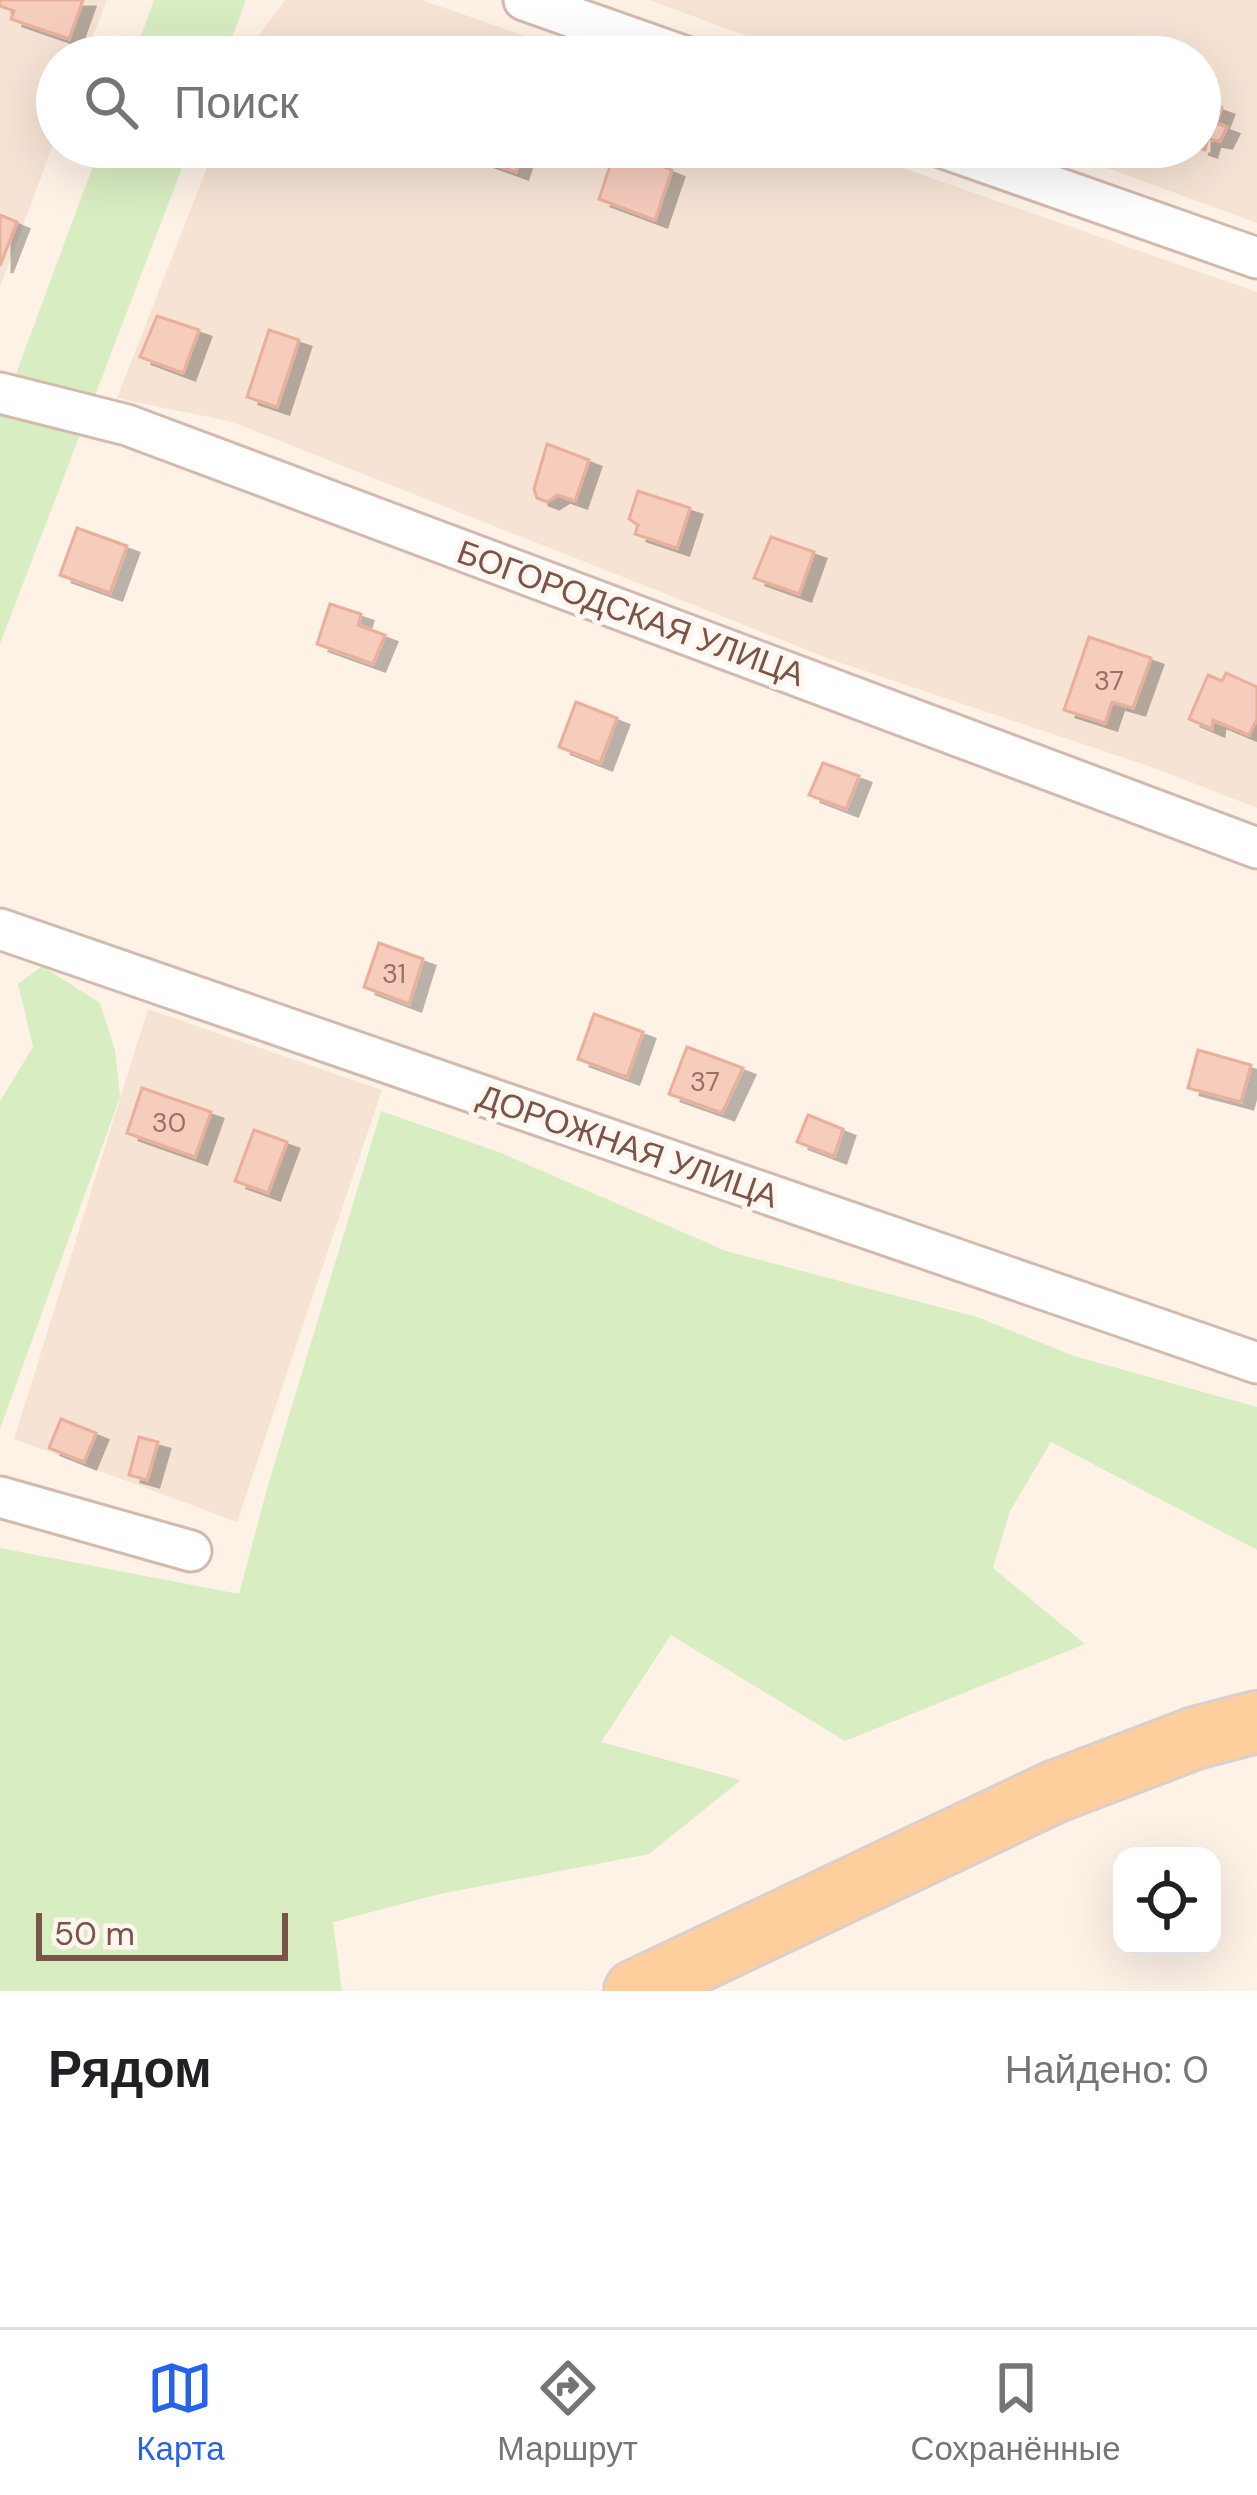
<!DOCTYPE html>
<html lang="ru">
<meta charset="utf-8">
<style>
body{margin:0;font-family:"DM Sans",sans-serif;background:#f2f2f2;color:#202124}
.controls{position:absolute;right:36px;bottom:36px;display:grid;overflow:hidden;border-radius:24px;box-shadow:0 12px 48px #0002}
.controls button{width:108px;height:108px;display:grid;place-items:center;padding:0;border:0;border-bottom:3px solid #e0e0e0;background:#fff;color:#202124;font:60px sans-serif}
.scale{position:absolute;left:36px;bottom:30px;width:252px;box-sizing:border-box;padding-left:12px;border:6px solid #7a5448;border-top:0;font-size:33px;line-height:42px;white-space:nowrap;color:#7a5448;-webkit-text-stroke:9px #fff7ef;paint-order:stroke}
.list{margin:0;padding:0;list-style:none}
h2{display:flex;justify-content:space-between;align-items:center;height:156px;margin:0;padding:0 48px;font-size:51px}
h2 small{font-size:39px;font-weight:400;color:#757577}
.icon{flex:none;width:66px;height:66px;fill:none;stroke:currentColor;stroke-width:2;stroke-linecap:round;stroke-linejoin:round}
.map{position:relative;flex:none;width:1257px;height:1991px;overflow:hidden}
.search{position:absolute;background:#fff;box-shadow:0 12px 48px #0002;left:36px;right:36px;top:36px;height:132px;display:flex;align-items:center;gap:30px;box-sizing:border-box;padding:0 42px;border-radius:66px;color:#757577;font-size:45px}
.sheet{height:336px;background:#fff}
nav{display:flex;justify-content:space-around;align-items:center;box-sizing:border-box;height:168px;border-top:3px solid #e0e0e0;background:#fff;font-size:33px;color:#757577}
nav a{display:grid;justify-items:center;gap:6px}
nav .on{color:#2563eb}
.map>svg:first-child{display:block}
.residential{fill:#f6e3d4}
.green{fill:#d9edc3}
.building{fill:#f6ccbc;stroke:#eaaf9b;stroke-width:3;filter:url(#shadow)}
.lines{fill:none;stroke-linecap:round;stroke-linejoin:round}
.street-casing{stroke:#d4baae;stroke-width:45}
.primary-casing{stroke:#dacfcc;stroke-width:66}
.street{stroke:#fff;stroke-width:39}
.primary{stroke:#ffce9d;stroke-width:60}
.labels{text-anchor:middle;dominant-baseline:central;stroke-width:10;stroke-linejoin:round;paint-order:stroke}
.number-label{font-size:27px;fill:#997265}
.street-label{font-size:33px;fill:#7a5448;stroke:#fff7ef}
</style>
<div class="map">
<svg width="1257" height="1991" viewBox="0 0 1257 1991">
<defs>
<filter id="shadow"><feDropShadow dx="12" dy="7" stdDeviation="0" flood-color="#0004"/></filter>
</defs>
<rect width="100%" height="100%" fill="#fef2e7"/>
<g class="residential">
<polygon points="0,0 107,0 85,57 57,57 57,134 0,287"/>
<polygon points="285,0 422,0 585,57 250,57 258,37"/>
<polygon points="649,0 1257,0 1257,223 1050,147 1200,147 1200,57 804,57"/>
<polygon points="215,147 843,147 1257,292 1257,808 1157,769 832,660 232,422 117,398"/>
<polygon points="148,1009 382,1090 237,1522 14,1439"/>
</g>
<g class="green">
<polygon points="154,0 246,0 225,57 133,57"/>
<polygon points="100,147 190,147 0,644 0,417"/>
<polygon points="42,966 100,1003 115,1050 120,1097 0,1429 0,1101 33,1047 18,984"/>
<polygon points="381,1111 499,1152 726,1251 977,1317 1074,1356 1257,1407 1257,1550 1051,1442 1010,1511 993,1568 1085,1644 845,1741 671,1635 601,1742 741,1780 649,1854 440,1894 333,1922 342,1991 0,1991 0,1548 239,1594 268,1485"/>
</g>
<g class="building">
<polygon points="0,0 83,0 69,39 11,19 14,11 0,6"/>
<polygon points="1200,100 1222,108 1216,123 1227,127 1220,141 1208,139 1205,150 1196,147 1200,147"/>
<polygon points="466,147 524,147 516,172 463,153"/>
<polygon points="616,148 672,170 655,220 599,199"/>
<polygon points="0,215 17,222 0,266"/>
<polygon points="157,316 199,330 183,373 140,357"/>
<polygon points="269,330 299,340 277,407 247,397"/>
<polygon points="547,444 589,460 575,501 558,495 547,502 537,498 534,489"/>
<polygon points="638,491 690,508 677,548 635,534 638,525 629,519"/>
<polygon points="77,528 127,546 110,593 60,575"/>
<polygon points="771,537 814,552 799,594 754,578"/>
<polygon points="330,604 361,614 358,625 385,635 373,664 317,644"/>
<polygon points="1089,637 1151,658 1133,708 1112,702 1105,723 1064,710"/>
<polygon points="1226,673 1257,687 1257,719 1249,735 1213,720 1212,729 1189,719 1208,675 1222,681"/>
<polygon points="576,702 617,718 600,763 559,747"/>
<polygon points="823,763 859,776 846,809 809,795"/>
<polygon points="379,943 423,959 409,1004 364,987"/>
<polygon points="594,1014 643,1032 627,1077 578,1059"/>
<polygon points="687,1047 743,1068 722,1113 669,1094"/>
<polygon points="1198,1050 1251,1065 1241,1102 1188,1088"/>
<polygon points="142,1088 211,1112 195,1157 127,1133"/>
<polygon points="808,1115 843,1129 834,1156 797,1142"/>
<polygon points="254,1130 287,1142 268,1193 235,1181"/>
<polygon points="61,1419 96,1433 84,1462 49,1448"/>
<polygon points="139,1437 158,1442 147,1480 129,1475"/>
</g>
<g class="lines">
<defs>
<g id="street">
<polyline points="524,0 686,57"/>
<polyline points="941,147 1257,258"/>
<polyline points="0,393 127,425 1257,848"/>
<polyline points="0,929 1257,1363"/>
<polyline points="0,1497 191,1551"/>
</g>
<polyline id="primary" points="635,1991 1054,1792 1195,1738 1257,1722"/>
</defs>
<use href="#street" class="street-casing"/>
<use href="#primary" class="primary-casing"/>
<use href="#street" class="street"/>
<use href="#primary" class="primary"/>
</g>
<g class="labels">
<g class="number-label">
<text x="1109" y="680">37</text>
<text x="394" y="973">31</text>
<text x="705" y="1081">37</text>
<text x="169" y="1122">30</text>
</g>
<g class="street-label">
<text transform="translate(631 613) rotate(20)">БОГОРОДСКАЯ УЛИЦА</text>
<text transform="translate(628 1146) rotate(19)">ДОРОЖНАЯ УЛИЦА</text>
</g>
</g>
</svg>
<div class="controls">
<button><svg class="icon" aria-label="locate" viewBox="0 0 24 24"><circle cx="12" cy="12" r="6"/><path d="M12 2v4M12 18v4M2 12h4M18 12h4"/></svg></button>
</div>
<div class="scale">50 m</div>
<div class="search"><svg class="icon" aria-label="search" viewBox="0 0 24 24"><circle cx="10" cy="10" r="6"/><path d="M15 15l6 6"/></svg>Поиск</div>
</div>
<section class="sheet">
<h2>Рядом<small>Найдено: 0</small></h2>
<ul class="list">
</ul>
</section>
<nav>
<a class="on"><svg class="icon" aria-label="map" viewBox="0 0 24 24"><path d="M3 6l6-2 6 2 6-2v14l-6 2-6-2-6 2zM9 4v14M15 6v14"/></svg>Карта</a>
<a><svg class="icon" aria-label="directions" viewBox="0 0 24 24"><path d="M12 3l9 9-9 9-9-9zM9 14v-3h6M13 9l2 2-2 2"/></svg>Маршрут</a>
<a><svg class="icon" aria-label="saved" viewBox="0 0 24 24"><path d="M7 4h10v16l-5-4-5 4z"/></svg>Сохранённые</a>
</nav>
